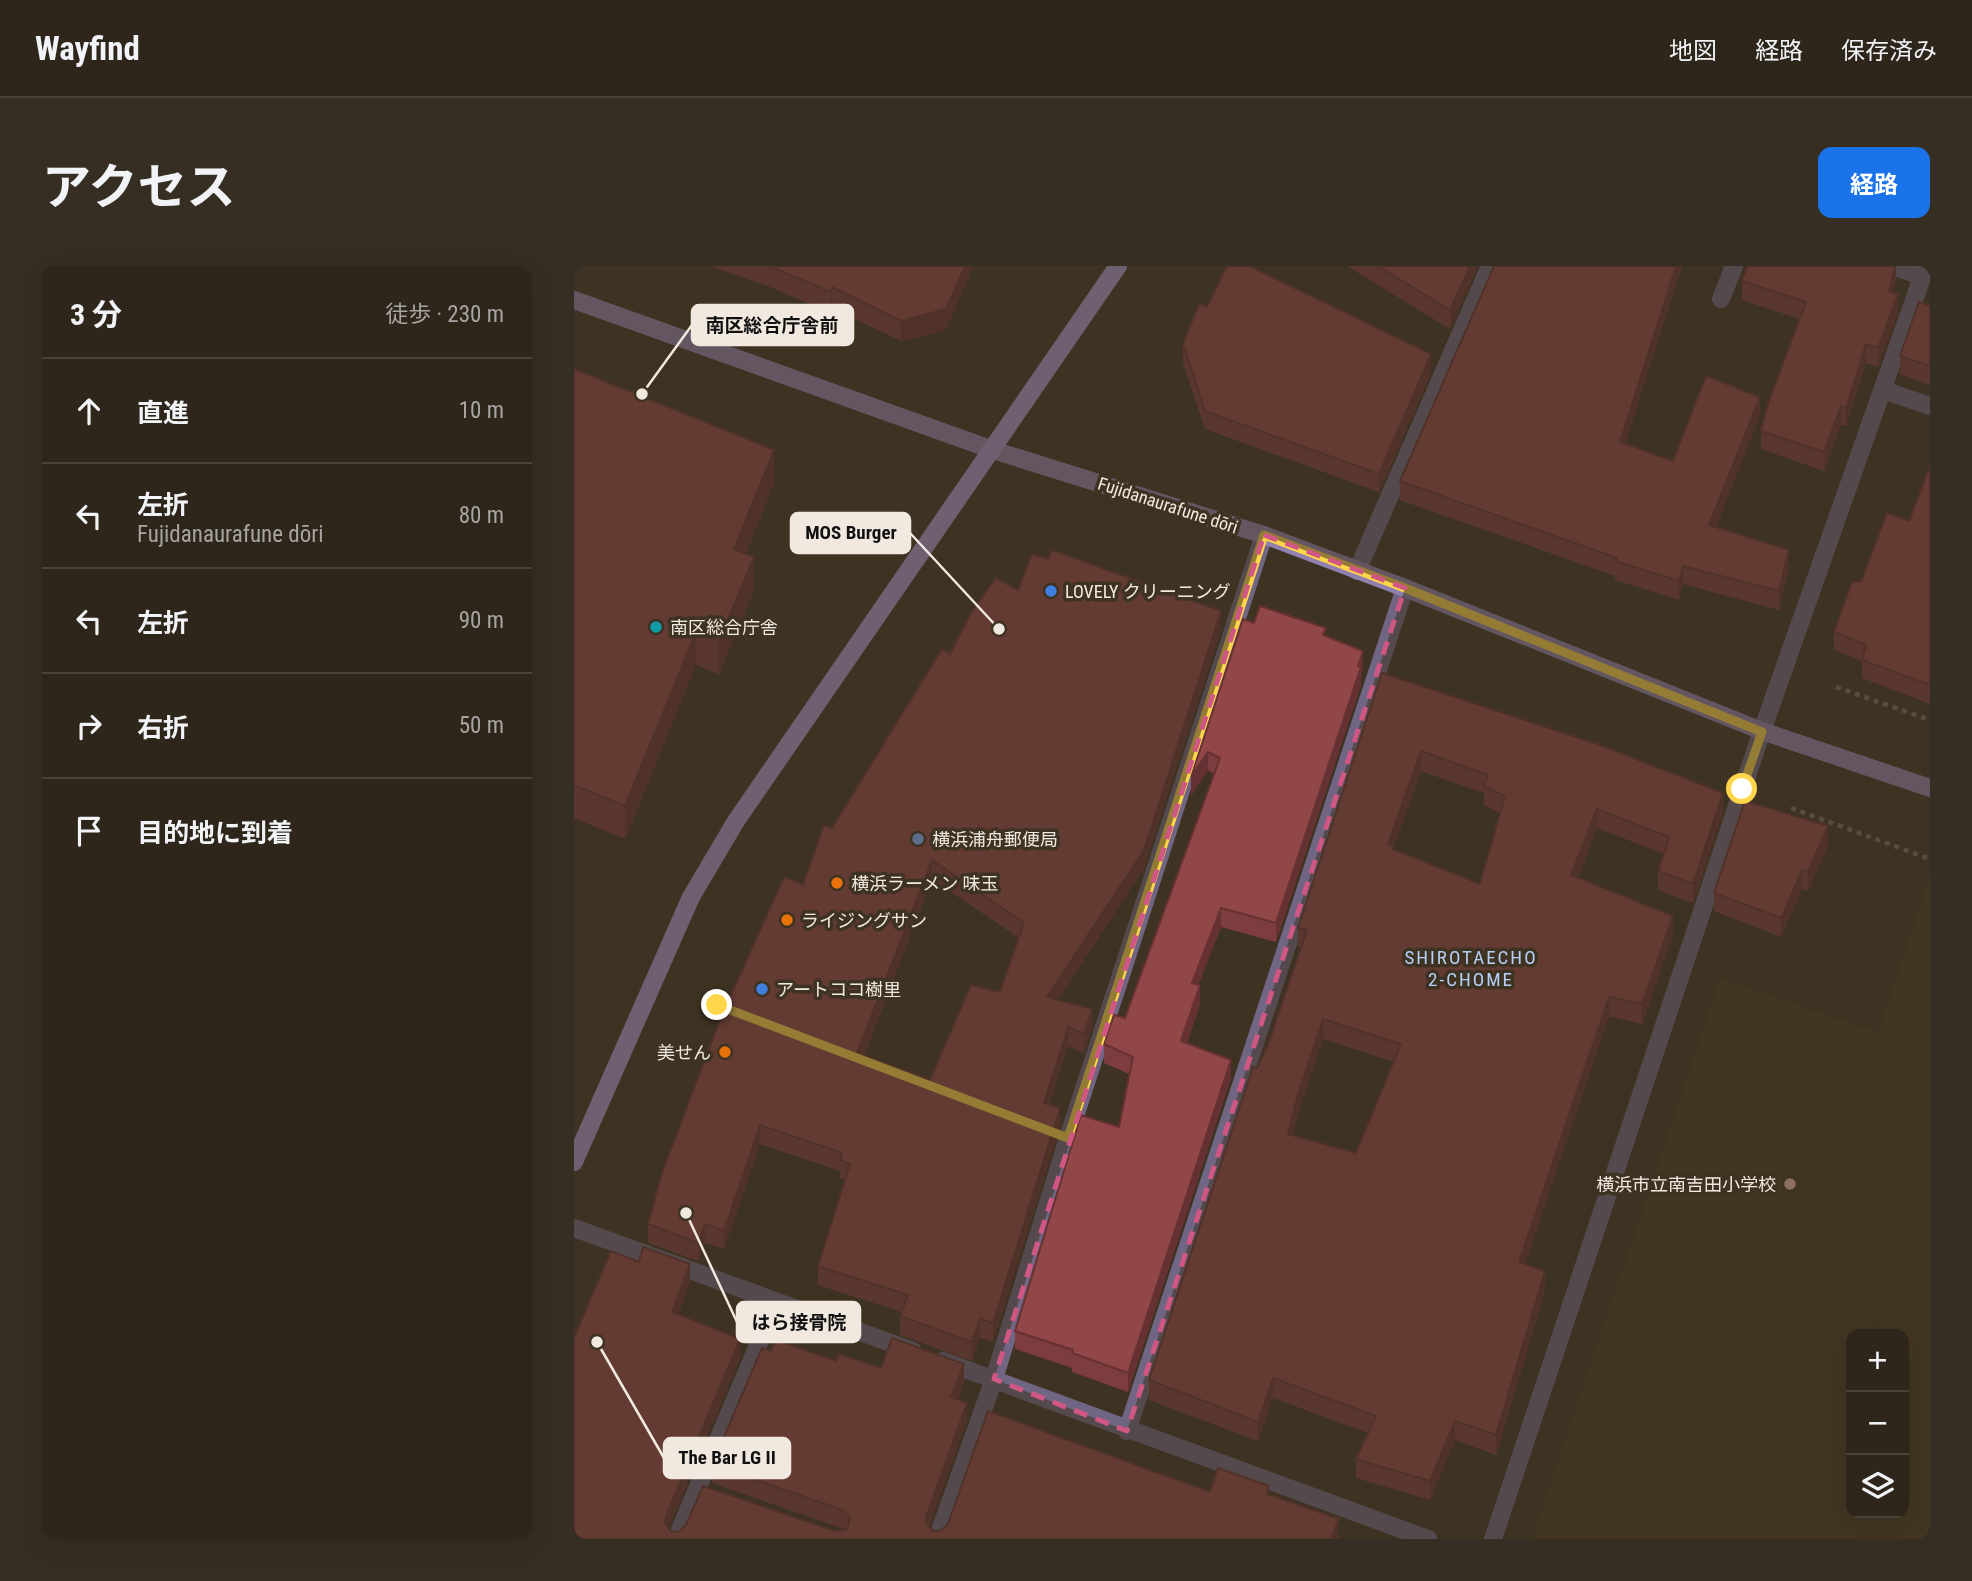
<!DOCTYPE html>
<html lang="ja">
<meta charset="utf-8">
<style>
body{margin:0;font-family:"Roboto Condensed","Noto Sans JP",sans-serif;background:#362e23;color:#f1f3f6}
.controls{position:absolute;right:21px;bottom:21px;display:grid;overflow:hidden;border-radius:14px;box-shadow:0 7px 28px #0002}
.controls button{width:63px;height:63px;display:grid;place-items:center;padding:0;border:0;border-bottom:2px solid #494339;background:#2e261a;color:#f1f3f6;font:35px sans-serif}
.stop{position:absolute;width:21px;height:21px;margin:-16px;border:5px solid #ffd54a;border-radius:50%;background:#fff}
.stop.end{background:#ffd54a;border-color:#fff;box-shadow:0 2px 7px #0008}
.list{margin:0;padding:0;list-style:none}
h2{display:flex;justify-content:space-between;align-items:center;height:91px;margin:0;padding:0 28px;font-size:30px}
h2 small{font-size:23px;font-weight:400;color:#a7a5a2}
.list li{display:grid;grid-template-columns:46px 1fr auto;gap:21px;align-items:center;box-sizing:border-box;height:105px;padding:0 28px;border-top:2px solid #494339}
.list b{display:block;font-size:26px;white-space:nowrap}
.list p{margin:0;font-size:23px;white-space:nowrap;color:#a7a5a2}
.list em{font-size:23px;font-style:normal;color:#a7a5a2}
.icon{flex:none;width:38px;height:38px;fill:none;stroke:currentColor;stroke-width:2;stroke-linecap:round;stroke-linejoin:round}
.map{position:relative;flex:none;width:1356px;height:1273px;overflow:hidden;border-radius:14px}
header{display:flex;align-items:center;gap:42px;box-sizing:border-box;height:98px;padding:0 35px;background:#2e261a;border-bottom:2px solid #494339}
header strong{font-size:33px}
nav{display:flex;gap:38px;margin-inline-start:auto;font-size:24px}
.intro{display:flex;align-items:center;justify-content:space-between;box-sizing:border-box;height:168px;padding:0 42px}
h1{margin:0;font-size:49px}
.button{padding:18px 32px;border-radius:14px;background:#1a73e8;color:#fff;font-size:24px;font-weight:700}
main{display:flex;gap:42px;padding:0 42px}
aside{flex:1;background:#2e261a;border-radius:14px;box-shadow:0 7px 28px #0002}
.map>svg:first-child{display:block}
.built{fill:#483922;fill-rule:evenodd}
.lines{fill:none;stroke-linecap:round;stroke-linejoin:round}
.path{stroke:#796f60;stroke-width:4.5;stroke-dasharray:5 5;stroke-linecap:butt}
.lane{stroke:#706683;stroke-width:18}
.street{stroke:#706683;stroke-width:18}
.secondary{stroke:#9081ae;stroke-width:18}
.primary{stroke:#a995d0;stroke-width:18}
.wall{fill:#7d3c3d;fill-rule:evenodd}
.shaded-wall{fill:#663132}
.building{fill:#914647;stroke:#663132;stroke-width:2;fill-rule:evenodd}
.route{stroke:#ffd54a;stroke-width:9}
.marked{fill:none;stroke:#d05783;stroke-width:5;stroke-dasharray:14 9;stroke-linejoin:round}
.shop-dot{fill:#3f7fe0;stroke:#3e3322;stroke-width:2.5}
.culture-dot{fill:#0f9aa8;stroke:#3e3322;stroke-width:2.5}
.service-dot{fill:#5c6f8a;stroke:#3e3322;stroke-width:2.5}
.food-dot{fill:#e8710a;stroke:#3e3322;stroke-width:2.5}
.education-dot{fill:#8d6e63;stroke:#3e3322;stroke-width:2.5}
.labels{text-anchor:middle;dominant-baseline:central;stroke-width:7;stroke-linejoin:round;paint-order:stroke}
.street-label{font-size:18px;fill:#f1e9df;stroke:#3e3322}
.poi-label{font-size:18px;fill:#f1e9df;stroke:#3e3322;text-anchor:start}
.neighbourhood-label{font-size:19px;letter-spacing:2px;fill:#b7cff6;stroke:#3e3322}
.leader{fill:none;stroke:#f1e9df;stroke-width:2.5}
.callout-dot{fill:#f1e9df;stroke:#3e3322;stroke-width:2.5}
.callout{fill:#f1e9df;stroke:#f1e9df;stroke-width:2.5}
.callout-label{font-size:19px;text-anchor:middle;font-weight:bold;fill:#111}
</style>
<header>
<strong>Wayfind</strong>
<nav><a>地図</a><a>経路</a><a>保存済み</a></nav>
</header>
<div class="intro"><h1>アクセス</h1><a class="button">経路</a></div>
<main>
<aside>
<h2>3 分<small>徒歩 · 230 m</small></h2>
<ul class="list">
<li><svg class="icon" aria-label="ahead" viewBox="0 0 24 24"><path d="M12 20V5M6 11l6-6 6 6"/></svg><div><b>直進</b></div><em>10 m</em></li>
<li><svg class="icon" aria-label="left" viewBox="0 0 24 24"><path d="M17 20v-9H6M10 6l-5 5 5 5"/></svg><div><b>左折</b><p>Fujidanaurafune dōri</p></div><em>80 m</em></li>
<li><svg class="icon" aria-label="left" viewBox="0 0 24 24"><path d="M17 20v-9H6M10 6l-5 5 5 5"/></svg><div><b>左折</b></div><em>90 m</em></li>
<li><svg class="icon" aria-label="right" viewBox="0 0 24 24"><path d="M7 20v-9h11M14 6l5 5-5 5"/></svg><div><b>右折</b></div><em>50 m</em></li>
<li><svg class="icon" aria-label="arrive" viewBox="0 0 24 24"><path d="M6 21V4h12l-3 4 3 4H6"/></svg><div><b>目的地に到着</b></div></li>
</ul>
</aside>
<div class="map">
<svg width="1356" height="1273" viewBox="0 0 1356 1273">
<rect width="100%" height="100%" fill="#3e3322"/>
<path class="built" d="M1356 611V1273H958L1146 712 1304 767ZM1277 1068H1330V1247H1277Z"/>
<g class="lines">
<g class="path">
<polyline points="1262,421 1356,454"/>
<polyline points="1217,542 1356,593"/>
<polyline points="143,739 156,744"/>
</g>
<polyline class="lane" points="1147,33 1160,0"/>
<g class="street">
<polyline points="1318,0 1348,10"/>
<polyline points="1309,124 1356,140"/>
<polyline points="783,305 916,0"/>
<polyline points="0,962 339,1085"/>
<polyline points="369,1095 854,1273"/>
<polyline points="553,1165 831,322"/>
<polyline points="102,1273 202,1037"/>
<polyline points="363,1273 420,1113 494,872 690,269"/>
<polyline points="919,1273 1188,465 1352,0"/>
</g>
<polyline class="secondary" points="0,34 419,184 690,269 831,322 1188,465 1356,522"/>
<polyline class="primary" points="0,896 117,631 162,555 544,0"/>
</g>
<g class="wall">
<polygon points="136,0 399,0 372,64 327,75 258,42 257,47 196,21"/>
<polygon points="773,0 904,0 876,63"/>
<polygon points="920,0 1108,0 1051,178 1099,195 1186,149 1142,261 1215,303 1205,344 1109,318 1105,334 1041,314 1041,310 826,234 826,215"/>
<polygon points="1322,0 1322,13 1319,26 1324,46 1304,101 1292,97 1272,160 1267,159 1250,205 1187,183 1187,165 1226,53 1168,34 1168,15"/>
<polygon points="1356,40 1356,119 1326,108 1326,90"/>
<polygon points="633,41 857,107 805,226 631,163 609,97 609,78"/>
<polygon points="0,103 200,217 172,287 180,324 145,408 122,399 51,573 0,552"/>
<polygon points="1356,200 1356,438 1288,412 1288,395 1260,384 1260,366 1335,255"/>
<path d="M444 324 647 364 570 602 484 734 518 762 510 787 494 780 475 839 486 861 419 1076 406 1072 398 1095 326 1069V1050L328 1046 244 1019V1000L271 914 266 912V905L186 878 150 983 131 977 124 995 74 977V958L229 619 258 562 376 388ZM358 613 445 672 426 726 356 814 290 790Z"/>
<polygon points="680,357 752,370 789,403 787,409 787,419 702,676 647,661 624,719 626,738 613,777 657,812 554,1126 498,1106 498,1102 441,1083 441,1065 545,861 555,808 530,797 530,778 551,752 640,508 634,504 617,530"/>
<path d="M808 407 1149 546 1119 637 1084 624V605L1090 588 1023 562 1004 612 1099 669 1068 758 1035 750 951 998 971 1025 922 1189 881 1174 856 1234 782 1212V1193L794 1167 699 1132 684 1175 575 1134V1114L683 802 694 779 727 682 724 681V662ZM847 505 910 527V539L926 547 906 618 819 583ZM749 773 820 796 782 887 719 869 723 851Z"/>
<polygon points="1254,579 1234,625 1228,623 1207,671 1140,645 1140,627"/>
<polygon points="65,996 116,1016 104,1049 166,1092 95,1261 97,1265 104,1266 261,1265 270,1263 138,1217 138,1199 197,1085 390,1116 384,1133 393,1155 355,1261 359,1265 366,1265 636,1226 695,1229 765,1272 764,1273 0,1273"/>
</g>
<g class="shaded-wall">
<polygon points="391,0 399,0 372,64 327,75 327,55"/>
<polygon points="896,0 904,0 876,63 876,44"/>
<polygon points="1102,0 1108,0 1046,194 1046,176"/>
<polygon points="1321,0 1322,0 1322,13 1315,43 1315,25"/>
<polygon points="258,21 258,42 257,47 257,26"/>
<polygon points="1324,28 1324,46 1304,101 1304,82"/>
<polygon points="1292,78 1292,97 1272,160 1272,142"/>
<polygon points="857,88 857,107 805,226 805,208"/>
<polygon points="1186,131 1186,149 1135,277 1135,259"/>
<polygon points="1267,140 1267,159 1250,205 1250,186"/>
<polygon points="200,184 200,217 160,316 160,283"/>
<polygon points="1215,284 1215,303 1205,344 1205,325"/>
<polygon points="180,291 180,324 145,408 145,375"/>
<polygon points="1109,300 1109,318 1105,334 1105,315"/>
<polygon points="647,345 647,364 570,602 473,750 473,731"/>
<polygon points="122,366 122,399 51,573 51,540"/>
<polygon points="789,385 789,403 787,409 787,419 702,676 702,657"/>
<polygon points="847,485 847,505 819,583 814,578"/>
<polygon points="634,486 634,504 617,530 617,511"/>
<polygon points="1149,527 1149,546 1119,637 1119,618"/>
<polygon points="1023,543 1023,562 997,629 997,609"/>
<polygon points="1254,560 1254,579 1234,625 1234,606"/>
<polygon points="358,594 358,613 283,806 283,787"/>
<polygon points="1228,604 1228,623 1207,671 1207,652"/>
<polygon points="647,642 647,661 618,735 618,717"/>
<polygon points="1099,650 1099,669 1068,758 1068,738"/>
<polygon points="626,719 626,738 607,794 607,775"/>
<polygon points="1035,731 1035,750 945,1016 945,996"/>
<polygon points="518,743 518,762 510,787 510,768"/>
<polygon points="749,753 749,773 723,851 714,888 714,868 723,831"/>
<polygon points="494,761 494,780 470,855 470,837"/>
<polygon points="657,794 657,812 554,1126 554,1107"/>
<polygon points="486,842 486,861 419,1076 419,1057"/>
<polygon points="186,859 186,878 150,983 150,965"/>
<polygon points="131,958 131,977 124,995 124,977"/>
<polygon points="116,998 116,1016 98,1065 98,1046"/>
<polygon points="971,1005 971,1025 922,1189 922,1169"/>
<polygon points="406,1053 406,1072 398,1095 398,1076"/>
<polygon points="166,1073 166,1092 92,1269 91,1273 92,1250"/>
<polygon points="390,1098 390,1116 377,1150 377,1131"/>
<polygon points="699,1112 699,1132 684,1175 684,1156"/>
<polygon points="393,1137 393,1155 352,1269 352,1251"/>
<polygon points="881,1155 881,1174 856,1234 856,1215"/>
<polygon points="765,1253 764,1273 757,1273"/>
</g>
<g class="building">
<polygon points="195,0 391,0 372,43 327,55 258,21 257,26"/>
<polygon points="653,0 675,0 857,88 805,208 631,145 609,78 625,38 633,41"/>
<polygon points="804,0 896,0 876,44"/>
<polygon points="920,0 1102,0 1046,176 1099,195 1132,110 1186,131 1135,259 1215,284 1205,325 1109,300 1105,315 1041,295 1043,292 826,215"/>
<polygon points="1174,0 1321,0 1315,25 1324,28 1304,82 1292,78 1272,142 1267,140 1250,186 1187,165 1194,138 1232,36 1168,15"/>
<polygon points="1345,36 1356,40 1356,100 1326,90"/>
<polygon points="0,103 200,184 160,283 180,291 145,375 122,366 51,540 0,519"/>
<polygon points="1356,200 1356,419 1288,394 1292,379 1260,366 1278,316 1287,316 1313,247 1335,255"/>
<path d="M478 284 647 345 570 584 473 731 518 743 510 768 494 761 470 837 486 842 419 1057 406 1053 398 1076 326 1050 334 1029 244 1000 276 898 266 894 268 887 186 859 150 965 131 958 124 977 74 958 89 904 148 749 210 611 229 619 250 559 258 562 368 383 376 388 398 345 422 312 444 324 458 288 474 293ZM358 594 450 657 426 726 397 719 356 814 283 787Z"/>
<polygon points="686,340 752,362 749,369 789,385 784,400 787,401 702,657 647,642 618,717 626,719 607,775 657,794 554,1107 498,1087 499,1084 441,1065 507,849 545,861 559,791 530,778 540,749 551,752 646,492 634,486 617,511 669,353 680,357"/>
<path d="M808 407 1023 478 1149 527 1119 618 1084 605 1095 571 1023 543 997 609 1099 650 1068 738 1035 731 945 996 971 1005 922 1169 881 1155 856 1215 782 1193 802 1150 699 1112 684 1156 575 1114 679 801 683 802 694 779 733 664 724 662ZM847 485 914 509 910 520 931 530 906 618 818 583 819 580 814 578ZM749 753 827 778 782 887 714 868 723 831Z"/>
<polygon points="1171,535 1254,560 1234,606 1228,604 1207,652 1140,627"/>
<polygon points="69,981 116,998 98,1046 166,1073 92,1250 91,1257 97,1265 104,1266 112,1259 129,1220 261,1265 273,1263 276,1252 269,1244 138,1199 188,1082 197,1085 202,1074 262,1095 265,1088 307,1102 318,1072 390,1098 377,1131 393,1137 352,1251 352,1257 359,1265 366,1265 374,1258 414,1145 636,1226 644,1202 695,1220 693,1228 765,1253 757,1273 0,1273 0,1072 37,985 65,996"/>
</g>
<g class="lines">
<polyline class="route" points="143,739 494,872 690,269 831,322 1188,466 1168,523"/>
</g>
<path d="M0 0H1356V1273H0ZM690 269 831 322 553 1165 420 1113Z" fill="#3e3322" fill-opacity=".55" fill-rule="evenodd"/>
<path class="marked" d="M690 269 831 322 553 1165 420 1113Z"/>
<g class="shop-dot">
<circle cx="477" cy="325" r="7"/>
<circle cx="188" cy="723" r="7"/>
</g>
<circle class="culture-dot" cx="82" cy="361" r="7"/>
<circle class="service-dot" cx="344" cy="573" r="7"/>
<g class="food-dot">
<circle cx="263" cy="617" r="7"/>
<circle cx="213" cy="654" r="7"/>
<circle cx="151" cy="786" r="7"/>
</g>
<circle class="education-dot" cx="1216" cy="918" r="7"/>
<g class="labels">
<g class="street-label">
<text transform="translate(594 239) rotate(18)">Fujidanaurafune dōri</text>
</g>
<g class="poi-label">
<text x="491" y="325">LOVELY クリーニング</text>
<text x="96" y="361">南区総合庁舎</text>
<text x="358" y="573">横浜浦舟郵便局</text>
<text x="277" y="617">横浜ラーメン 味玉</text>
<text x="227" y="654">ライジングサン</text>
<text x="202" y="723">アートココ樹里</text>
<text x="137" y="786" text-anchor="end">美せん</text>
<text x="1202" y="918" text-anchor="end">横浜市立南吉田小学校</text>
</g>
<g class="neighbourhood-label">
<text x="897" y="691">SHIROTAECHO<tspan x="897" dy="22">2-CHOME</tspan></text>
</g>
</g>
<path class="leader" d="M68 128L118 59M425 363L336 267M112 947L163 1056M23 1076L90 1192"/>
<g class="callout-dot">
<circle cx="68" cy="128" r="7"/>
<circle cx="425" cy="363" r="7"/>
<circle cx="112" cy="947" r="7"/>
<circle cx="23" cy="1076" r="7"/>
</g>
<g class="callout">
<rect x="118" y="39" width="161" height="40" rx="7"/>
<rect x="217" y="247" width="119" height="40" rx="7"/>
<rect x="163" y="1036" width="123" height="40" rx="7"/>
<rect x="90" y="1172" width="126" height="40" rx="7"/>
</g>
<g class="callout-label">
<text x="198" y="66">南区総合庁舎前</text>
<text x="277" y="273">MOS Burger</text>
<text x="225" y="1063">はら接骨院</text>
<text x="153" y="1198">The Bar LG II</text>
</g>
</svg>
<div class="controls">
<button>+</button>
<button>−</button>
<button><svg class="icon" aria-label="layers" viewBox="0 0 24 24"><path d="M12 4l9 5-9 5-9-5zM3 14l9 5 9-5"/></svg></button>
</div>
<div class="stop" style="left:1168px;top:523px"></div>
<div class="stop end" style="left:143px;top:739px"></div>
</div>
</main>
